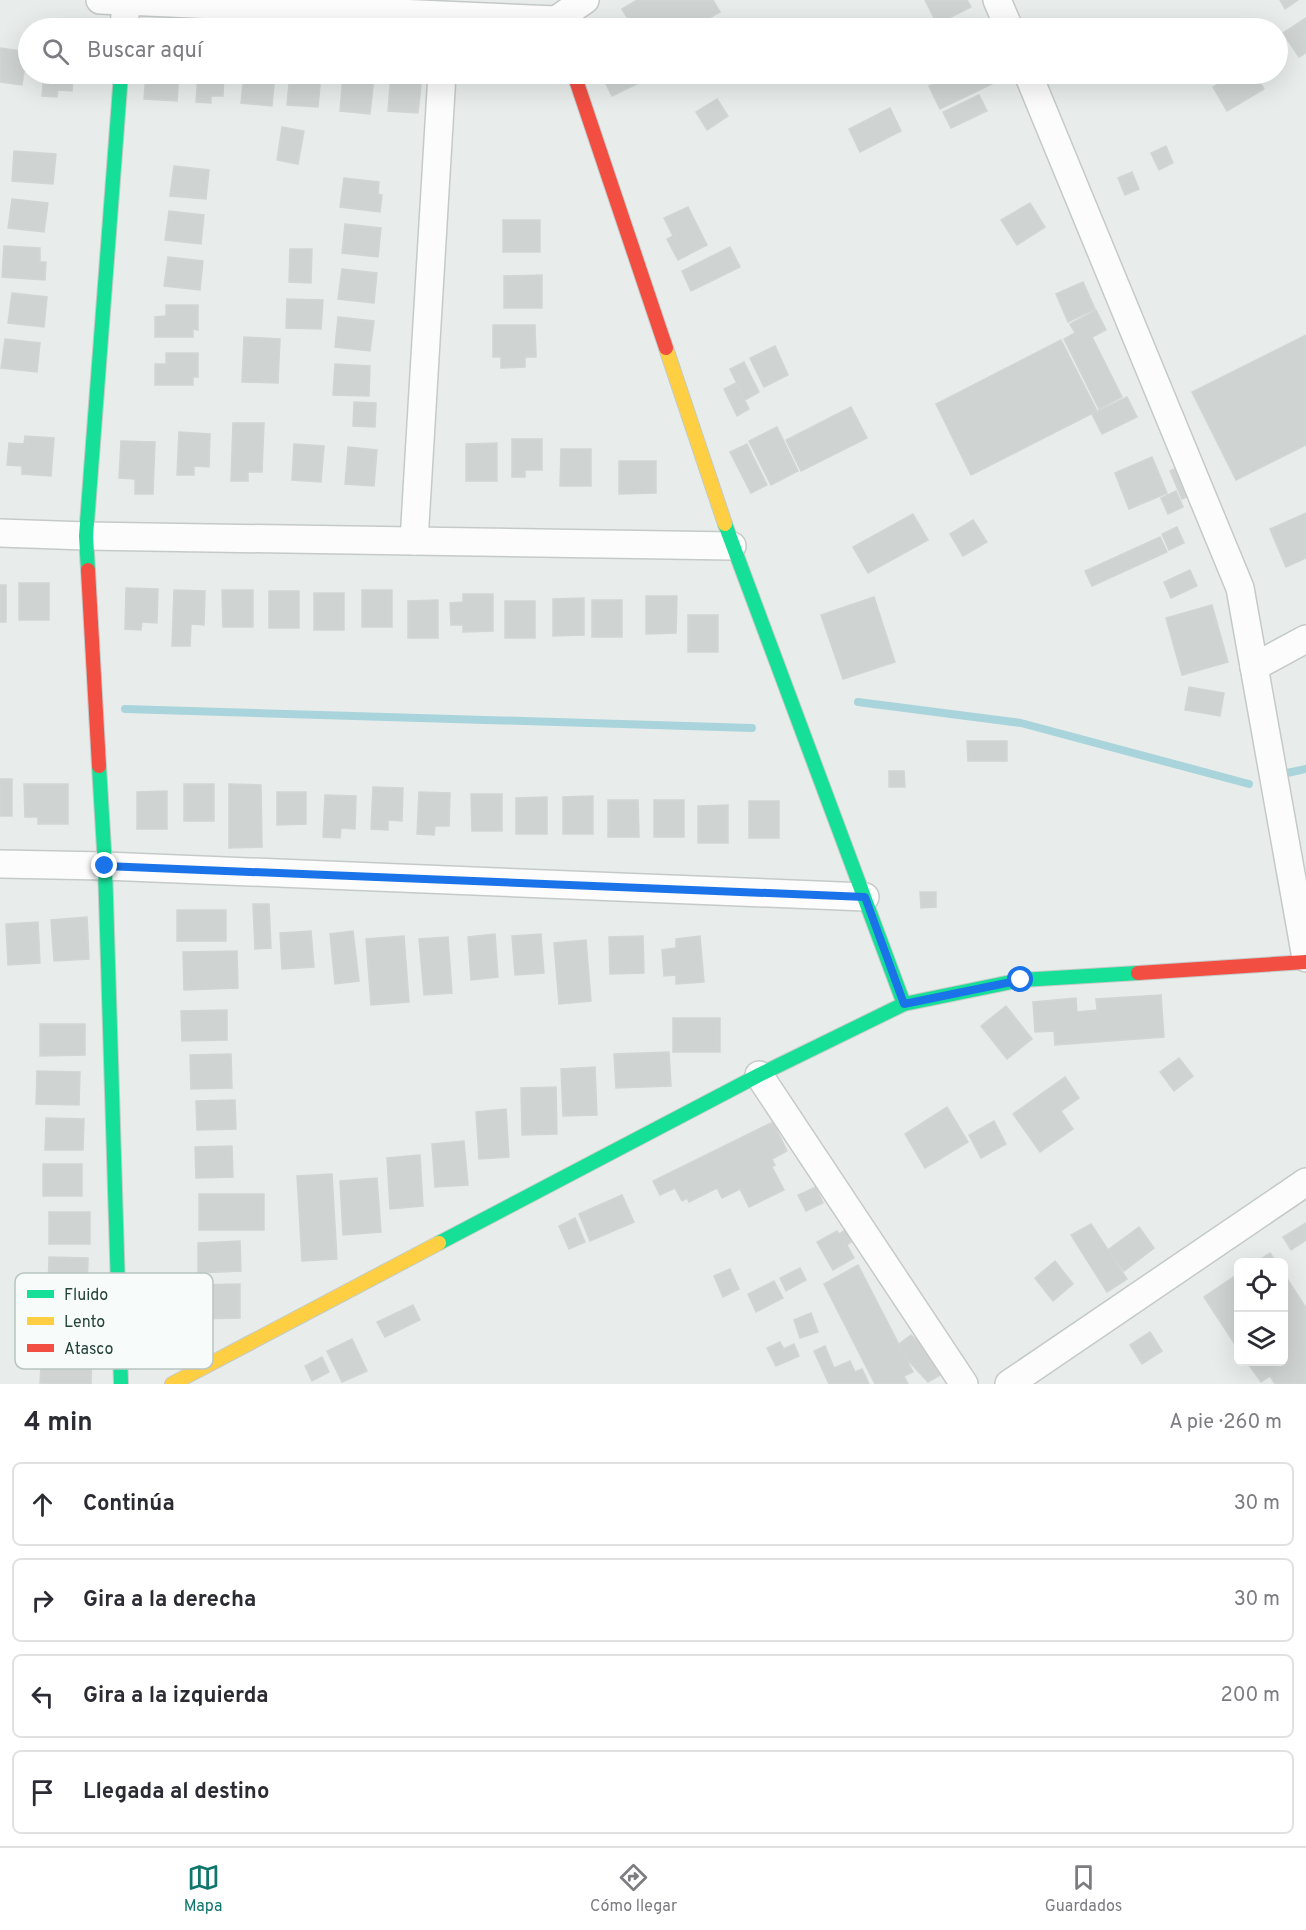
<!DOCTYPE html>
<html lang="es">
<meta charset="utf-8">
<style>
body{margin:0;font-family:Overpass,sans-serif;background:#f7f7f7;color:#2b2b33}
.controls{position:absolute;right:18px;bottom:18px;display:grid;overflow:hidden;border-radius:9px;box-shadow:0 6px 24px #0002}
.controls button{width:54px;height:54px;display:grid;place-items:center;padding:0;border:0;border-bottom:2px solid #e1e1e2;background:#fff;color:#2b2b33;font:30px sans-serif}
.stop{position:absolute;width:18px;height:18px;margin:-14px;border:4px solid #1a73e8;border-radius:50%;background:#fff}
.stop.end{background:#1a73e8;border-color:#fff;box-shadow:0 2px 6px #0008}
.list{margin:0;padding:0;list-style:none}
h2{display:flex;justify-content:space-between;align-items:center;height:78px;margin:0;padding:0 24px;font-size:26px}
h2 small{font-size:20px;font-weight:400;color:#7c7c81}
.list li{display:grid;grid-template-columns:39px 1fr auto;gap:18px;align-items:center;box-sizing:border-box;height:84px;margin:0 12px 12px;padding:0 12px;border:2px solid #e1e1e2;border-radius:9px}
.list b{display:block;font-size:22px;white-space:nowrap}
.list em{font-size:20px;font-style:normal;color:#7c7c81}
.icon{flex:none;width:33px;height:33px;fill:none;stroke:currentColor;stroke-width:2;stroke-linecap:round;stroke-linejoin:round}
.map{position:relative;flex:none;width:1306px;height:1384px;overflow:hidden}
.search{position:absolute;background:#fff;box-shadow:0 6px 24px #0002;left:18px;right:18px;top:18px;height:66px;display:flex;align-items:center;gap:15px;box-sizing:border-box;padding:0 21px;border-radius:33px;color:#7c7c81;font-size:22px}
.sheet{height:462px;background:#fff}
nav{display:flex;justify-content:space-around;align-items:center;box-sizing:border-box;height:84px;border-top:2px solid #e1e1e2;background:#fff;font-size:16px;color:#7c7c81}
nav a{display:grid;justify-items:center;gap:3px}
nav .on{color:#0f766e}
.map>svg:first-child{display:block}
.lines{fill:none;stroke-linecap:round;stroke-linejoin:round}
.stream{stroke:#a9d4db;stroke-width:8}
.building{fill:#cfd4d2;stroke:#d1d6d4;stroke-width:1.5}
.street-casing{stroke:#c5cac8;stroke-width:30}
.fast-casing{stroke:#c3cbc8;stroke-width:16}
.slow-casing{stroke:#c3cbc8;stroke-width:16}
.jam-casing{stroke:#c3cbc8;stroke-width:16}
.street{stroke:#fcfcfc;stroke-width:27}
.fast{stroke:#16e098;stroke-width:14}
.slow{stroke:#ffcf43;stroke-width:14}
.jam{stroke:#f24e42;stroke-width:14}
.route{stroke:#1a73e8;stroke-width:8}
.key{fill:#f7fbf9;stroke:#b8c4c0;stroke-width:1.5}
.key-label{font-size:16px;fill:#24423a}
</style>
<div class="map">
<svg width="1306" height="1384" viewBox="0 0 1306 1384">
<rect width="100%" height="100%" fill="#e8edeb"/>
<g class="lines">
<g class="stream">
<polyline points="858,702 1021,723 1249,784"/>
<polyline points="125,709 752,728"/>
<polyline points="1287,773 1306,769"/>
</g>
</g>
<g class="building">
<polygon points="637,0 713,0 720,12 692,28 633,28 622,9"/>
<polygon points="925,0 967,0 971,7 937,24"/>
<polygon points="1280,0 1298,0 1285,9"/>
<polygon points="1306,18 1306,53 1299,57 1283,33"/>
<polygon points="0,48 27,52 22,85 0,82"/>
<polygon points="44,74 73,74 72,91 58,90 57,97 42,96"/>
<polygon points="146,74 179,74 177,101 144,99"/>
<polygon points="198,74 224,74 223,96 211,96 211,103 196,102"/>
<polygon points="244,74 275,74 272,106 241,103"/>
<polygon points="290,74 321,74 318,107 287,105"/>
<polygon points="391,74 422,76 418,113 388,111"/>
<polygon points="601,74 639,74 643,81 612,96"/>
<polygon points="955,74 987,74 992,84 940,109 929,86"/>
<polygon points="1235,74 1255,74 1264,89 1227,111 1213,87"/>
<polygon points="343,75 374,77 370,114 340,111"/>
<polygon points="979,95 987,111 951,128 943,112"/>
<polygon points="717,99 728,116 707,130 696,112"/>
<polygon points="890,108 901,131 860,152 849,129"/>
<polygon points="282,127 304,131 298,164 277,160"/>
<polygon points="1166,146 1173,163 1159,170 1151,153"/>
<polygon points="14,151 56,154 53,184 12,181"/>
<polygon points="174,166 209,170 206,199 170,196"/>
<polygon points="1132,172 1139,189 1125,195 1118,178"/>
<polygon points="344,178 379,182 378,194 382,195 380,212 340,207"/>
<polygon points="12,199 48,203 44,232 8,228"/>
<polygon points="1030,203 1045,227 1017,245 1001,220"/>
<polygon points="688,207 707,245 678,260 667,239 673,236 664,218"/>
<polygon points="169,211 204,215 201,244 165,240"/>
<rect x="503" y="220" width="37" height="32"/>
<polygon points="345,224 381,228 378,257 342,253"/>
<polygon points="4,246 40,248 40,262 46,262 45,280 2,277"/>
<polygon points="730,247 740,267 691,291 682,271"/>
<polygon points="290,249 312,249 311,283 289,282"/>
<polygon points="168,257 203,261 200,290 164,286"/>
<polygon points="342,269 377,273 374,303 338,299"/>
<polygon points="542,275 542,308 504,308 504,276"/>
<polygon points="1083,282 1095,309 1068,322 1056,294"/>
<polygon points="12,293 47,297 44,327 8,323"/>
<polygon points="287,299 323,300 321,329 286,328"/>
<polygon points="166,305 198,305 198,330 193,329 193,337 155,337 155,317 166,316"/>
<polygon points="1096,310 1106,330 1092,337 1122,397 1099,409 1064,339 1075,333 1070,324"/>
<polygon points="338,317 374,321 370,351 335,347"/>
<polygon points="493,325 535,325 536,357 525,357 525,367 501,368 501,357 493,357"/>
<polygon points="1306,335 1306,445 1236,480 1192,392"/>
<polygon points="244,337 280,339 278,383 242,382"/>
<polygon points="5,339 40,343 37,372 1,368"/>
<polygon points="1061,340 1097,411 971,475 936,404"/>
<polygon points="775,346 788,375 764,387 750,358"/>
<polygon points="166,353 198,353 198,377 193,377 193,385 155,385 155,364 166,364"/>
<polygon points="744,362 759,392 745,400 730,369"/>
<polygon points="335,364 370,366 369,396 333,395"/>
<polygon points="736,383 749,409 737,416 724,389"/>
<polygon points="1127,397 1137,417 1102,434 1092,414"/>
<polygon points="354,402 376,403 375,427 353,426"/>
<polygon points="851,407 867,438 801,471 786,440"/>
<polygon points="233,423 264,423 262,472 248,472 248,481 231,481"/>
<polygon points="777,427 798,471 771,485 749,441"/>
<polygon points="179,432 210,434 209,467 194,466 194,475 177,475"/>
<polygon points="25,436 54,438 51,476 22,474 22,466 7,465 9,443 24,444"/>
<polygon points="512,439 542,439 542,470 525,470 525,477 512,477"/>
<polygon points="121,441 155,442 153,494 135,494 135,479 119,478"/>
<polygon points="497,443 497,481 466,481 466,444"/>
<polygon points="294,444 324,446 321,482 292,480"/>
<polygon points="747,444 767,485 751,493 730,452"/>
<polygon points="348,447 377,450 374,486 345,484"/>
<polygon points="561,449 591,449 591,486 560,486"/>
<polygon points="1152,457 1167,493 1129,509 1115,473"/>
<polygon points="619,461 656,461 656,493 619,494"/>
<polygon points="1184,465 1196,493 1182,499 1170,471"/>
<polygon points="1176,491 1183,507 1168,514 1161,498"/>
<polygon points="1306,513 1306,558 1286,567 1270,529"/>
<polygon points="913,514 928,540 868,573 853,547"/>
<polygon points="973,520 987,542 963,556 950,534"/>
<polygon points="1177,527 1184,543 1169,550 1162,534"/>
<polygon points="1160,537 1167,552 1092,586 1085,571"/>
<polygon points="1190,570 1197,586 1171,598 1164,582"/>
<rect x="19" y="583" width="30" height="37"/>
<rect x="0" y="585" width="6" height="37"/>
<polygon points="126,588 158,589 157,623 142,622 141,630 125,629"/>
<polygon points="174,590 205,591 204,625 191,624 190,646 172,646"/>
<polygon points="222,590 253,590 253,627 223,627"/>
<rect x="362" y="590" width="30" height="37"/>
<rect x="269" y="591" width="30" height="37"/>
<rect x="314" y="593" width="30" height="37"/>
<polygon points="463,594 493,594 493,631 463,632 463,625 451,625 450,603 463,602"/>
<polygon points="646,596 677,596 676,633 646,634"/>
<polygon points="874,597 895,662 843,679 821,615"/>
<polygon points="584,598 584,635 553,636 553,599"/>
<polygon points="438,600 438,638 408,638 408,601"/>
<rect x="592" y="600" width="30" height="37"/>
<rect x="505" y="601" width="30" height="37"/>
<polygon points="1212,605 1228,662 1182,675 1166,618"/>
<rect x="688" y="615" width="30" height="37"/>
<polygon points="1189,687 1224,693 1220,716 1185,710"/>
<polygon points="967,741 1007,741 1007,761 968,761"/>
<polygon points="889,771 904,771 905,787 889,787"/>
<rect x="0" y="779" width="12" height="37"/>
<polygon points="24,784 68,784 68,824 38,824 38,817 25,817"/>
<rect x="184" y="784" width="30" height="37"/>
<polygon points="229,784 261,785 262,847 229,848"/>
<polygon points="373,787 403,788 402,821 388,820 388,830 371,829"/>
<polygon points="167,791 167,829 137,829 137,792"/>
<polygon points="277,792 306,792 306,824 277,825"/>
<polygon points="419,792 450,793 449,826 435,826 434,835 417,834"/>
<polygon points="471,794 502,794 502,831 472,831"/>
<polygon points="325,795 356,796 355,829 341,828 340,838 323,837"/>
<polygon points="593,796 593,834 563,834 563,797"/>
<polygon points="547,797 547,834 516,834 516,798"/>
<polygon points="608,800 638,800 639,837 608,837"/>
<rect x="654" y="800" width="30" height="37"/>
<rect x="749" y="801" width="30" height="37"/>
<polygon points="728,805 728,843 698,843 698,806"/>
<polygon points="920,892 936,892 936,907 921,908"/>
<polygon points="253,904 269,904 271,948 255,949"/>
<rect x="177" y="910" width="49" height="31"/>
<polygon points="87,917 89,959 54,961 51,920"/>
<polygon points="38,922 40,963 8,965 6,924"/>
<polygon points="311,931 314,967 282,969 280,933"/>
<polygon points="353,931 359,981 335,984 330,934"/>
<polygon points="495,934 498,977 471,980 468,937"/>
<polygon points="541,934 544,973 515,975 512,936"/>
<polygon points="404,936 409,1002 371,1005 366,939"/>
<polygon points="643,936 644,973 610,974 609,937"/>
<polygon points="700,936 704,982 676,984 676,975 664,976 662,950 676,948 676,939"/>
<polygon points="448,937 452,993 424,995 419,939"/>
<polygon points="586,940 591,1001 559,1004 554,943"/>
<polygon points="237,951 238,988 184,990 183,952"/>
<polygon points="1161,995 1164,1037 1055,1045 1054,1031 1035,1032 1033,1002 1076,998 1077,1012 1097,1010 1096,999"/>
<polygon points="1006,1006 1032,1039 1007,1059 981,1026"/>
<polygon points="227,1010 227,1040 182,1041 181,1011"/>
<rect x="673" y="1018" width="47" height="34"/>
<polygon points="40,1024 85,1024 85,1055 40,1056"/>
<polygon points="669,1052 671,1086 616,1088 614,1054"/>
<polygon points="231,1054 232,1088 191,1089 190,1055"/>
<polygon points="1179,1058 1193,1076 1174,1091 1160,1072"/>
<polygon points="595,1067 597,1115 563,1116 561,1069"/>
<polygon points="37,1071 80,1072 79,1105 36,1104"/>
<polygon points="1065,1077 1079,1098 1061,1111 1073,1129 1040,1152 1013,1114"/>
<polygon points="556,1087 557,1134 522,1135 521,1088"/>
<polygon points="235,1100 236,1129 197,1130 196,1101"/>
<polygon points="947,1107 968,1142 925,1168 905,1134"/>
<polygon points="506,1109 509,1157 479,1159 476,1112"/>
<polygon points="46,1118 84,1119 83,1150 45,1150"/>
<polygon points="994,1121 1006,1144 981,1158 969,1135"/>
<polygon points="773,1122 787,1151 772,1159 775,1165 772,1167 784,1190 749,1207 740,1189 722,1198 717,1188 689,1202 687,1198 682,1201 675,1188 660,1195 653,1181"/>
<polygon points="464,1141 468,1185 435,1187 432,1144"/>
<polygon points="232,1146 233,1177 196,1178 195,1147"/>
<polygon points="420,1155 423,1206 390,1209 387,1158"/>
<rect x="43" y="1164" width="39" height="32"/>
<polygon points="332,1174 337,1259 302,1261 297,1176"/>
<polygon points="377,1178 381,1232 343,1235 340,1181"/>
<polygon points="816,1187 823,1203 806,1211 798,1195"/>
<rect x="199" y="1194" width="65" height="36"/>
<polygon points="622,1195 634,1222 590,1241 579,1214"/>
<rect x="49" y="1212" width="41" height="32"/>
<polygon points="575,1218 585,1242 569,1249 559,1226"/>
<polygon points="1306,1223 1306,1240 1291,1250 1283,1237"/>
<polygon points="1091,1224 1127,1279 1107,1292 1071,1235"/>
<polygon points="1139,1227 1154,1248 1124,1271 1108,1250"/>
<polygon points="845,1230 851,1242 847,1245 854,1258 833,1270 817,1242 837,1231 839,1234"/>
<polygon points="240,1241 241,1271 198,1273 198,1243"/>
<polygon points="1270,1253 1276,1262 1256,1262"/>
<polygon points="49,1257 88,1258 87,1292 48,1290"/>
<polygon points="1055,1261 1073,1284 1053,1301 1035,1278"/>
<polygon points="858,1265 913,1372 904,1376 908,1384 875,1384 824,1284"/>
<polygon points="800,1268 806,1280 786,1291 780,1278"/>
<polygon points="730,1269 739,1289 723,1297 714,1276"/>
<polygon points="1238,1274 1238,1349 1204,1297"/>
<polygon points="1284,1274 1306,1308 1306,1384 1275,1384 1270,1376 1261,1382 1247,1362 1284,1362"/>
<polygon points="774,1281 783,1298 756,1312 748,1294"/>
<polygon points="240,1284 240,1318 197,1319 197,1285"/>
<polygon points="413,1305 420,1320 385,1337 377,1322"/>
<polygon points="811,1313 818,1332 800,1338 794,1320"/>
<polygon points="1150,1332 1162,1351 1142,1364 1130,1345"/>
<polygon points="911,1335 938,1361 942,1374 928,1382 906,1358 899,1344"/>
<polygon points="352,1339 367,1371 342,1382 327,1351"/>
<polygon points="780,1342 784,1349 794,1344 799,1356 776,1366 767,1348"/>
<polygon points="825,1346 834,1368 850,1361 855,1372 862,1369 869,1384 829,1384 814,1351"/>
<polygon points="42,1350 92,1352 91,1384 40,1383"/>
<polygon points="322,1357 329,1372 312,1381 305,1366"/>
</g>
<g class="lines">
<defs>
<g id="street">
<polyline points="100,0 556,20 585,0"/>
<polyline points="997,0 1009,28"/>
<polyline points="124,28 126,1"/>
<polyline points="1028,74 1240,588 1306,958"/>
<polyline points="0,533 86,536 732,546"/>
<polyline points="414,541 442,74"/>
<polyline points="1254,667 1306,639"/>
<polyline points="0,864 105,866 865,897"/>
<polyline points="759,1075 964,1384"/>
<polyline points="1009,1384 1306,1182"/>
</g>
<g id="fast">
<polyline points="725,524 904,1004"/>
<polyline points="88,570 86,536 121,74"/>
<polyline points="99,766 105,866 121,1384"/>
<polyline points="439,1243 759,1075 904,1004 1021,980 1138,973"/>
</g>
<g id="slow">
<polyline points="666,348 725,524"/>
<polyline points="172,1384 439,1243"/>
</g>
<g id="jam">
<polyline points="574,74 666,348"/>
<polyline points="88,570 99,766"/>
<polyline points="1138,973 1306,962"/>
</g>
</defs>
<use href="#street" class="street-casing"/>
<use href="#fast" class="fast-casing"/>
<use href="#slow" class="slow-casing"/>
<use href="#jam" class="jam-casing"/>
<use href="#street" class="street"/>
<use href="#fast" class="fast"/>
<use href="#slow" class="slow"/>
<use href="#jam" class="jam"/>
</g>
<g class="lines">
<polyline class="route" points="105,866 865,897 904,1004 1021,980"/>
</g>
<rect x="15" y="1273" width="198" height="96" rx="9" class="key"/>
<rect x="27" y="1290" width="27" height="8" fill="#16e098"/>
<rect x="27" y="1317" width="27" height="8" fill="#ffcf43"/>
<rect x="27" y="1344" width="27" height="8" fill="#f24e42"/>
<g class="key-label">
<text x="64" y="1300">Fluido</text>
<text x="64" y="1327">Lento</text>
<text x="64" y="1354">Atasco</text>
</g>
</svg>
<div class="controls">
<button><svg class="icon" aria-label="locate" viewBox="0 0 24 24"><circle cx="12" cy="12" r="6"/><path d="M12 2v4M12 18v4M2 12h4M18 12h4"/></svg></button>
<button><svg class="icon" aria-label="layers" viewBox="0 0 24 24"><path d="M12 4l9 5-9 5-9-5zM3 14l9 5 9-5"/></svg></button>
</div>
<div class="stop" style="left:1021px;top:980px"></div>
<div class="stop end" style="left:105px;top:866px"></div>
<div class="search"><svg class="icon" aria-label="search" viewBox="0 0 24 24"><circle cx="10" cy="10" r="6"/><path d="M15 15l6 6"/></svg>Buscar aquí</div>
</div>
<section class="sheet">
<h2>4 min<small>A pie · 260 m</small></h2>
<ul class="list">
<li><svg class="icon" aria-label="ahead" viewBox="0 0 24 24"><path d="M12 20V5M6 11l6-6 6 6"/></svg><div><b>Continúa</b></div><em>30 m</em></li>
<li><svg class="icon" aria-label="right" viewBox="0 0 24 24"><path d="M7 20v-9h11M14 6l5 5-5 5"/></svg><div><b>Gira a la derecha</b></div><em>30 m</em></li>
<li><svg class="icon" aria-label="left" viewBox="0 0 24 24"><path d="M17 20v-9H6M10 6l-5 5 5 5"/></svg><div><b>Gira a la izquierda</b></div><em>200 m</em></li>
<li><svg class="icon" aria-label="arrive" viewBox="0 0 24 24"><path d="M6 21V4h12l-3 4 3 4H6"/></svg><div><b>Llegada al destino</b></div></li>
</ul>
</section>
<nav>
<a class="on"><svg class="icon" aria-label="map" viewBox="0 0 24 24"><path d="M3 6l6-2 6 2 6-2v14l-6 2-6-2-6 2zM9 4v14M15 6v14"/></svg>Mapa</a>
<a><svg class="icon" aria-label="directions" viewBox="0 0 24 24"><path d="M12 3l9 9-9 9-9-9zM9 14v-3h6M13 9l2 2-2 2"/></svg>Cómo llegar</a>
<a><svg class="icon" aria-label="saved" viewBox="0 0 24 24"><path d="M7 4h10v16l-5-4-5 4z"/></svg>Guardados</a>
</nav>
